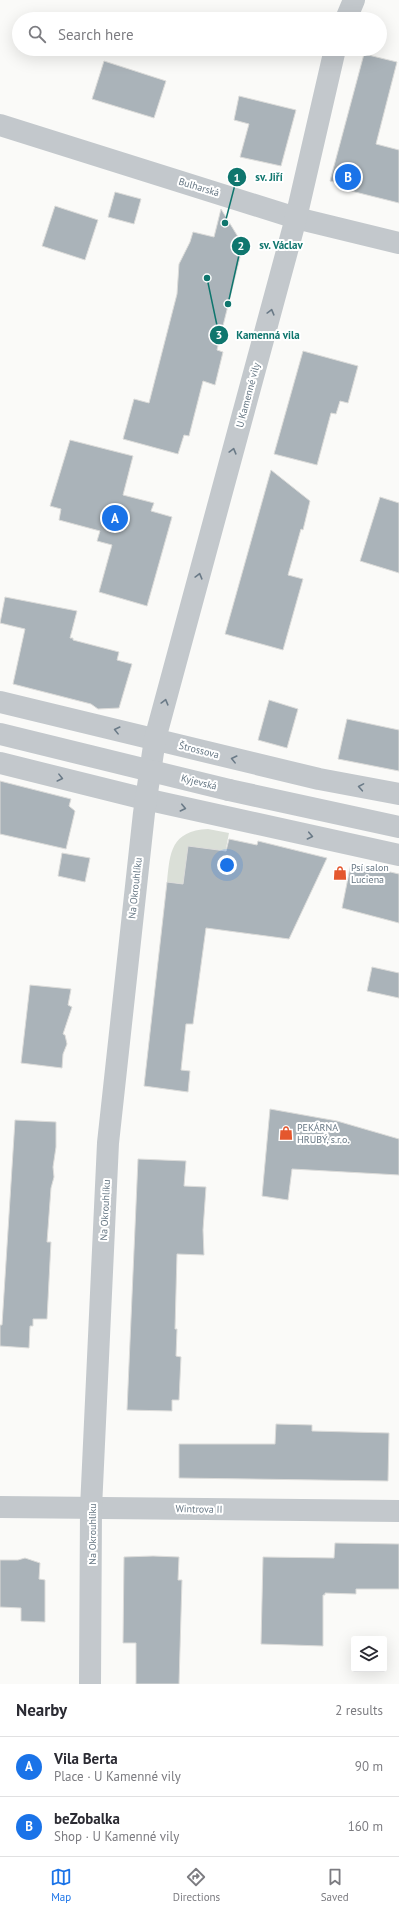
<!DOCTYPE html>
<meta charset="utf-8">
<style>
body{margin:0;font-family:"PT Sans",sans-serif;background:#f2f2f3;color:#2b2b33}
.controls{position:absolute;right:12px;bottom:12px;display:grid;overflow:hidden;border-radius:4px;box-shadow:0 4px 16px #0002}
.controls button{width:36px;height:36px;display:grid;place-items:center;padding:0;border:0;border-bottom:1px solid #e1e1e2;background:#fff;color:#2b2b33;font:20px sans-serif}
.you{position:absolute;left:227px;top:865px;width:14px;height:14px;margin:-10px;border:3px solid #fff;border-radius:50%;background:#1a73e8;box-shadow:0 0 0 6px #1a73e833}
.badge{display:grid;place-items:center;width:26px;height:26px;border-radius:50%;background:#1a73e8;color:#fff;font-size:13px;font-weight:700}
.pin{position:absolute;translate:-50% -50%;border:2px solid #fff;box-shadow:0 1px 4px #0006}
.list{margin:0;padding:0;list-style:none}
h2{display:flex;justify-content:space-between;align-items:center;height:52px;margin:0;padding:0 16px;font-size:17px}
h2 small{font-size:13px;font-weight:400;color:#7c7c81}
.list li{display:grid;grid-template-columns:26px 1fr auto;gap:12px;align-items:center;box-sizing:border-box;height:60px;padding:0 16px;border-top:1px solid #e1e1e2}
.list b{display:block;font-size:15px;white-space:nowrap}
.list p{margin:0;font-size:13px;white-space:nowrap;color:#7c7c81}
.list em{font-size:13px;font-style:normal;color:#7c7c81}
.icon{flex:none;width:22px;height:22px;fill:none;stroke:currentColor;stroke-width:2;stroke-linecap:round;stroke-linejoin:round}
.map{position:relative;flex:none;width:399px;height:1684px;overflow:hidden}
.search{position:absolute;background:#fff;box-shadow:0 4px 16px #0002;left:12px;right:12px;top:12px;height:44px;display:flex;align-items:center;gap:10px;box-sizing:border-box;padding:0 14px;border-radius:22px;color:#7c7c81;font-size:15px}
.sheet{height:172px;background:#fff}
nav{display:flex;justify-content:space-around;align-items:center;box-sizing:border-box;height:56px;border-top:1px solid #e1e1e2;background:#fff;font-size:11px;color:#7c7c81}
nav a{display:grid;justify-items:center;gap:2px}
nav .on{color:#1a73e8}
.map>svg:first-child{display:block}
.green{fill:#dadfd7}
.building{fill:#aab3b9;stroke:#dcdcda}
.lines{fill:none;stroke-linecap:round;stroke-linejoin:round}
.minor{stroke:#c3c8cc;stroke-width:22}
.tertiary{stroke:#c3c8cc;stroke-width:22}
.tertiary-bridge{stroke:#c3c8cc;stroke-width:22}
.oneway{stroke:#6a7a87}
.labels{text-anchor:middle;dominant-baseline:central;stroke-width:4;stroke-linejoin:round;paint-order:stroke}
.street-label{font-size:10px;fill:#657683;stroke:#fff}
.poi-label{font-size:10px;fill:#657683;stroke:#fff;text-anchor:start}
.leader{fill:none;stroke:#0f766e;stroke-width:1.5}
.callout-dot{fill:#0f766e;stroke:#fff;stroke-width:1.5}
.mark-label{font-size:12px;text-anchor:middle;font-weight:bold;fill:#fff}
.callout-label{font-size:11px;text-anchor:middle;font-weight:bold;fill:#0f766e;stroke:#fff;stroke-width:4;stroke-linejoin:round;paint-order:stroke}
</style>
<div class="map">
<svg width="399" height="1684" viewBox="0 0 399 1684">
<rect width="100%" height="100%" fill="#fafaf8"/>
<path class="green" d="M208 829 229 833 219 884 212 887 167 882C170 852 171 831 208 829Z"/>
<g class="building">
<polygon points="364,54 397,62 376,144 399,150 399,203 347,190 348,185 330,181"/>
<polygon points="104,61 166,81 154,118 92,99"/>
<polygon points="239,96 296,110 281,166 240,157 249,124 234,120"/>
<polygon points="115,192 141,199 134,224 108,217"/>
<polygon points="55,206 98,220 85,260 42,246"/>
<polygon points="221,209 243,245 217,350 223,352 215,385 203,381 189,436 184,435 178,454 123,439 134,399 149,403 177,294 179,264 190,242 193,232 214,237"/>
<polygon points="303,351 358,366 348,403 340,401 336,414 331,413 317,465 274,454"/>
<polygon points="70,440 133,456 123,495 154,503 151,511 172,517 147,606 99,592 112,545 97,541 100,531 59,520 61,509 50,506"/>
<polygon points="271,470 310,501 303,530 301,529 288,575 303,579 283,650 225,634"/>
<polygon points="380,497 399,503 399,573 360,561"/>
<polygon points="5,597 77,611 70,638 73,638 73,640 119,652 117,660 132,664 119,708 98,709 91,704 13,684 25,629 0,623"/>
<polygon points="269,700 298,709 287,748 258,740"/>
<polygon points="347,719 399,730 399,771 338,759"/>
<polygon points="0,781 71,799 69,806 75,811 66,849 0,834"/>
<polygon points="229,839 257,845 258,841 327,858 289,939 206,928 193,1024 186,1024 181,1070 190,1071 188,1092 144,1086 167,882 183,884 188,846 226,851"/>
<polygon points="62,853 90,858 85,882 58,876"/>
<polygon points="351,863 399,874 399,923 342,908"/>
<polygon points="372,967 399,973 399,998 367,991"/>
<polygon points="30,985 71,989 68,1005 72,1007 63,1034 65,1035 67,1044 63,1054 62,1068 21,1063"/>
<polygon points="270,1109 337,1121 399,1139 399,1175 292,1169 288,1200 262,1196"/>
<polygon points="15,1120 56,1122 56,1147 53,1167 54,1177 51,1188 47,1242 51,1242 47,1319 33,1319 33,1326 30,1326 29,1348 0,1346 0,1325 2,1325"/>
<polygon points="138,1159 186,1161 184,1186 206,1187 203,1230 204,1255 177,1254 175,1329 177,1329 176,1356 181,1357 179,1400 172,1400 172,1411 127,1410"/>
<polygon points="276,1424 312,1425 312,1431 389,1433 388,1481 179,1478 179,1444 275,1444"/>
<polygon points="335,1543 399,1544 399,1589 356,1589 356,1594 325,1593 325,1595 323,1595 323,1646 261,1644 263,1557 334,1558"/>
<polygon points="153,1556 179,1557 178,1580 182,1580 179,1684 136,1684 136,1643 123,1643 124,1557"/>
<polygon points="25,1558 40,1563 39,1579 45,1580 45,1622 21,1621 21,1608 0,1607 0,1560 18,1560"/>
</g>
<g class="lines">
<g class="minor">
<polyline points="346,19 354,0"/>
<polyline points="0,125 296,218 399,243"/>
<polyline points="0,702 319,779 399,794"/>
<polyline points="0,763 145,799 399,855"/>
<polyline points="0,1507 399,1511"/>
<polyline points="90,1684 91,1508 108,1143 144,813 155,739 296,218 335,49"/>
</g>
<polyline class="tertiary" points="229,790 399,827"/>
<polyline class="tertiary-bridge" points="0,734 229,790"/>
</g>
<defs><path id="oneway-chevron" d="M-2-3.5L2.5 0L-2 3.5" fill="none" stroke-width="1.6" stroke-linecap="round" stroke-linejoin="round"/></defs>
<g class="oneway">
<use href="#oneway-chevron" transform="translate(271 312) rotate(-75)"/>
<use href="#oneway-chevron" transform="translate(233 451) rotate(-75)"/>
<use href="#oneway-chevron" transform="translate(199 576) rotate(-75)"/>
<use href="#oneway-chevron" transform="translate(165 702) rotate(-75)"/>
<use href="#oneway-chevron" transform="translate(117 730) rotate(-166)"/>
<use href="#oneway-chevron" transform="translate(234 759) rotate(-166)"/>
<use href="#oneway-chevron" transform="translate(60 778) rotate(14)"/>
<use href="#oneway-chevron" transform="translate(361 787) rotate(-170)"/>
<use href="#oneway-chevron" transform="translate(183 808) rotate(13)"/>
<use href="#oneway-chevron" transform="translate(310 836) rotate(12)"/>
</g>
<defs>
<symbol id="shop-bare" viewBox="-9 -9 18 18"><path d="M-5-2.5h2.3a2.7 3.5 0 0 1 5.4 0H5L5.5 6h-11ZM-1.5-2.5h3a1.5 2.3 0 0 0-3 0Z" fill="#e4572e" stroke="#fff" stroke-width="2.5" paint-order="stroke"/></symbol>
</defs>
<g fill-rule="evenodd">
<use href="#shop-bare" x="330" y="863" width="20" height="20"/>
<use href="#shop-bare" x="276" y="1123" width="20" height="20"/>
</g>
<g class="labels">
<g class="street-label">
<text transform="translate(199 187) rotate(17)">Bulharská</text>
<text transform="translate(248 395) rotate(-75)">U Kamenné vily</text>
<text transform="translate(199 750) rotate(14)">Štrossova</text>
<text transform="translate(199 782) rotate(14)">Kyjevská</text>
<text transform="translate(135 888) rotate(-84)">Na Okrouhlíku</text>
<text transform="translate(105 1210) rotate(-87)">Na Okrouhlíku</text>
<text transform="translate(199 1509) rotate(1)">Wintrova II</text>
<text transform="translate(92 1534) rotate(-90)">Na Okrouhlíku</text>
</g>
<g class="poi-label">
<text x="351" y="867">Psí salon<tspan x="351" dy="12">Luciena</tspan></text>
<text x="297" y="1127">PEKÁRNA<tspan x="297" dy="12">HRUBÝ, s.r.o.</tspan></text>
</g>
</g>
<path class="leader" d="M225 223L237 177M228 304L241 246M207 278L219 335"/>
<g class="callout-dot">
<circle cx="225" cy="223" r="4"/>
<circle cx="228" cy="304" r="4"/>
<circle cx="207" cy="278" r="4"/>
<circle cx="237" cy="177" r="10"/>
<circle cx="241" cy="246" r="10"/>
<circle cx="219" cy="335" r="10"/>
</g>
<g class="mark-label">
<text x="237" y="182">1</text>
<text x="241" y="250">2</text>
<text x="219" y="339">3</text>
</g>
<g class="callout-label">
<text x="269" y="181">sv. Jiří</text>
<text x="281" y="249">sv. Václav</text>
<text x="268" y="339">Kamenná vila</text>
</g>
</svg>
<div class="controls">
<button><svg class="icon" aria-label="layers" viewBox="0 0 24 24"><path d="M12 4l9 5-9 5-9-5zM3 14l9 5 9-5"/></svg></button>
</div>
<div class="you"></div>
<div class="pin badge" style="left:115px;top:518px">A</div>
<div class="pin badge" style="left:348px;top:177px">B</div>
<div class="search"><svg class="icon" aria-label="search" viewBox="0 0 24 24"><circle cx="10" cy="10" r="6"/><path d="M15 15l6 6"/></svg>Search here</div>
</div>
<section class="sheet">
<h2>Nearby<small>2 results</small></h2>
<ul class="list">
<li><span class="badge">A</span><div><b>Vila Berta</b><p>Place · U Kamenné vily</p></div><em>90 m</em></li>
<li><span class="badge">B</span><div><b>beZobalka</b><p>Shop · U Kamenné vily</p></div><em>160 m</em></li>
</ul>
</section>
<nav>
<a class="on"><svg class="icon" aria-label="map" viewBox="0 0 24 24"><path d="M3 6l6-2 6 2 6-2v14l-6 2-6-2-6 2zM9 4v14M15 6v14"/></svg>Map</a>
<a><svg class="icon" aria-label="directions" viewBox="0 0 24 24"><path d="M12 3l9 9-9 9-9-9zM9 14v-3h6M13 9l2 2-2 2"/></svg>Directions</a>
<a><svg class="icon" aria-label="saved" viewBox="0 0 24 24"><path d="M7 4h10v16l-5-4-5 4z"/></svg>Saved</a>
</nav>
